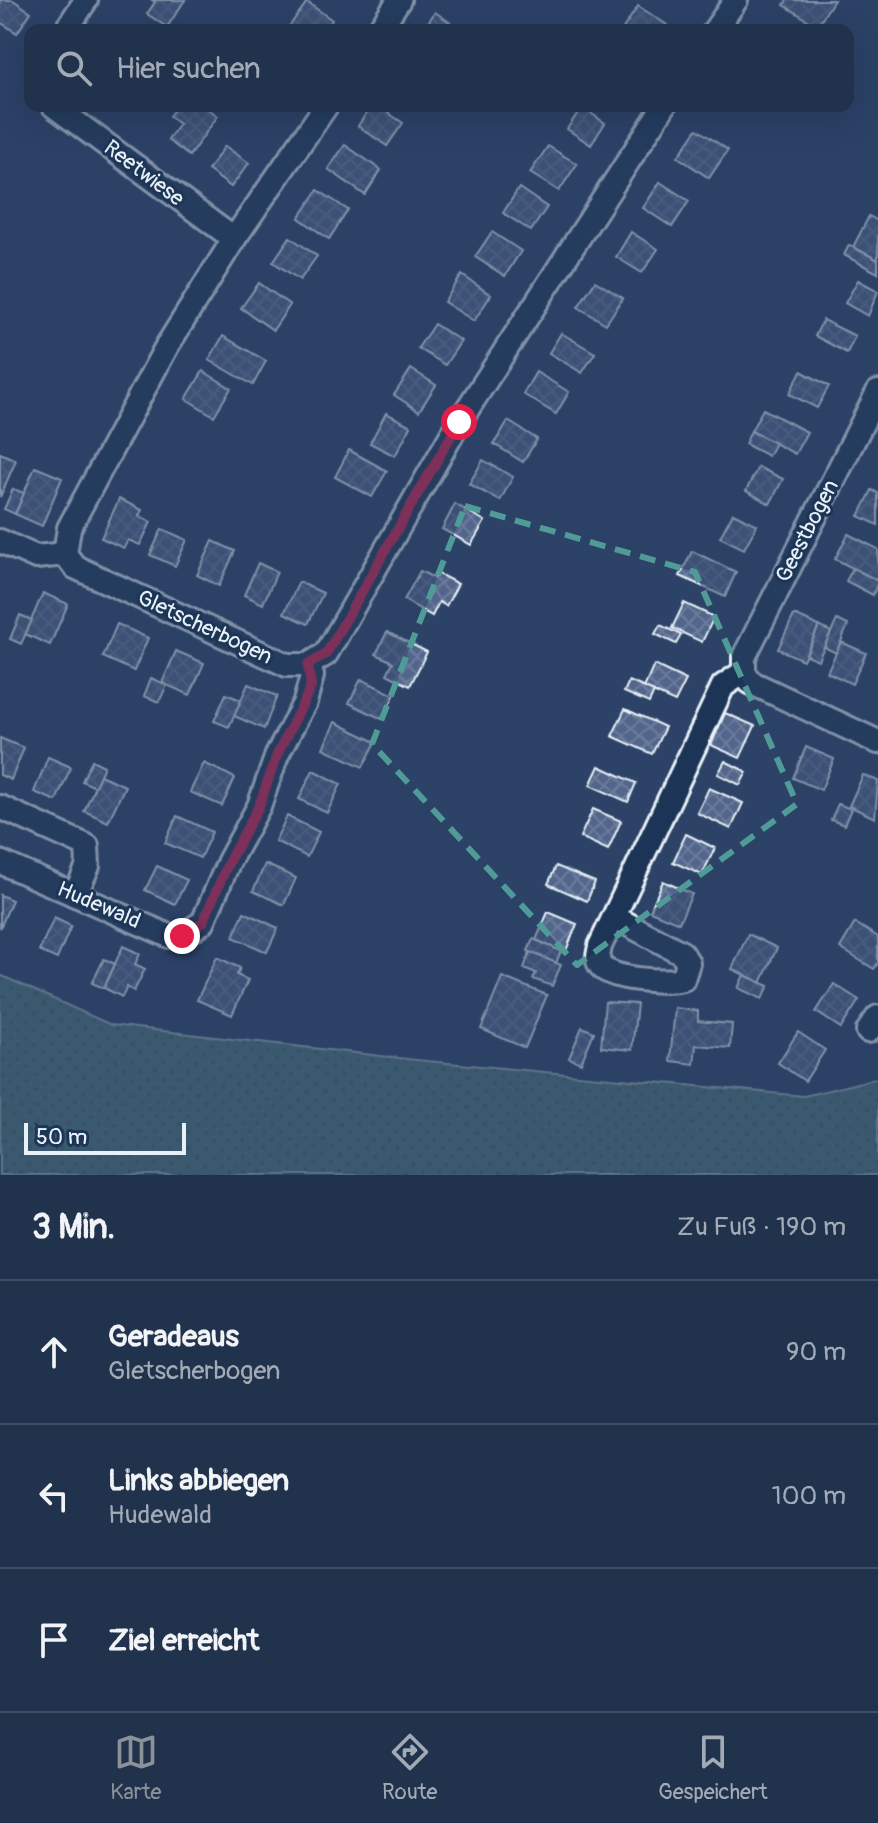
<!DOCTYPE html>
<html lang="de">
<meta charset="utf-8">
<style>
body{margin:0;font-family:Pangolin,sans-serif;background:#293a53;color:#f1f3f6}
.scale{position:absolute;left:24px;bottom:20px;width:162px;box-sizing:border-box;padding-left:8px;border:4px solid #e8f1f8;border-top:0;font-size:22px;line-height:28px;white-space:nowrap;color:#e8f1f8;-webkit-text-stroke:6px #1d3557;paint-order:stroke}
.stop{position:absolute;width:24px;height:24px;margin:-18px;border:6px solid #e11d48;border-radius:50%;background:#fff}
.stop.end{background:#e11d48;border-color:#fff;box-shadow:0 2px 8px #0008}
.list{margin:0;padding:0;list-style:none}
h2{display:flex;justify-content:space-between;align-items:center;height:104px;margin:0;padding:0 32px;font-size:34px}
h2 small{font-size:26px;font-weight:400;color:#a2aab5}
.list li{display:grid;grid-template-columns:52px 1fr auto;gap:24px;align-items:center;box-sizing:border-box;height:144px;padding:0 32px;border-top:2px solid #3e4d64}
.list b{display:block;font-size:30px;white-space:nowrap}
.list p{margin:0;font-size:26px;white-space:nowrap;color:#a2aab5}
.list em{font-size:26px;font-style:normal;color:#a2aab5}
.icon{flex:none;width:44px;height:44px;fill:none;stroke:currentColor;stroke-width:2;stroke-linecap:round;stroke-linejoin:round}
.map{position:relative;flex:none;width:878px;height:1175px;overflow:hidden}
.search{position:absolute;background:#21324c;box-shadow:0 8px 32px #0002;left:24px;right:24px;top:24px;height:88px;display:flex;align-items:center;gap:20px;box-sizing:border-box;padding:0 28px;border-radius:16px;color:#a2aab5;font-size:30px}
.sheet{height:536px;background:#21324c}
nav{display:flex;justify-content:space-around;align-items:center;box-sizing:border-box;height:112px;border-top:2px solid #3e4d64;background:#21324c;font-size:22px;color:#a2aab5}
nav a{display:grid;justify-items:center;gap:4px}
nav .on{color:#8c9099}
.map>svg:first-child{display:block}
.grass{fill:url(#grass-dots);stroke:#9bb2b8;stroke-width:2}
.building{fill:url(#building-cross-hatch);stroke:#e8f1f8;stroke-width:2}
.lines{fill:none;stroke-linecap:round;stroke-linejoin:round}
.minor-casing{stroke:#e8f1f8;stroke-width:28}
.minor{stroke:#1d3557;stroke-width:22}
.route{stroke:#e11d48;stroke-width:10}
.marked{fill:none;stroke:#509b97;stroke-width:6;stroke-dasharray:16 10;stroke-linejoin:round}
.labels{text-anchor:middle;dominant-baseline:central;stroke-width:6;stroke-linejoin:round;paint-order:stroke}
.street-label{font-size:22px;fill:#e8f1f8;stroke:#1d3557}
</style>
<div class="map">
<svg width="878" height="1175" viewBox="0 0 878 1175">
<defs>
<pattern id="grass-dots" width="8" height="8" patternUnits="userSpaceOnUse" patternTransform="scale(2)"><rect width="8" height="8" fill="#4e7478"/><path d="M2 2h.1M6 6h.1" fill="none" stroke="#4a5c5f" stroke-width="1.8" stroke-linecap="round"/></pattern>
<pattern id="building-cross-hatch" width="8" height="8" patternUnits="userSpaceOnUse" patternTransform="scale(2)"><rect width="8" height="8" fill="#52658b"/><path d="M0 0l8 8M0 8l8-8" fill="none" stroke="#6b7c9c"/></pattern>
</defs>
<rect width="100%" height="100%" fill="#2c4266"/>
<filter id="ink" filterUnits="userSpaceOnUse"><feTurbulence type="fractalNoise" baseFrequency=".0125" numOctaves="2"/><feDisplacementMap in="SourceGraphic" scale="16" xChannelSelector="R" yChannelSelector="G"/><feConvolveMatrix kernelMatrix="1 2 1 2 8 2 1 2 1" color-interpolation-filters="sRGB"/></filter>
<g filter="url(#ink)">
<polygon class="grass" points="0,975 111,1025 416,1060 804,1096 878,1078 878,1175 0,1175"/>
<g class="building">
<polygon points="0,0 13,0 31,12 17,33 0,22"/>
<polygon points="152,0 185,0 167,27 147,14 155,2"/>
<polygon points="787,0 834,0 817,26 784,5"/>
<polygon points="307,2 332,20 325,30 288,28"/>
<polygon points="638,6 669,26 667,30 622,30"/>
<polygon points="435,12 461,30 423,30"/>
<polygon points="177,106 204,106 218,116 189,156 168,140 179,124 169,116"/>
<polygon points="371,106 378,106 403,123 387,146 358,126"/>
<polygon points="582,107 605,123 591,145 567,129"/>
<polygon points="697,129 728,150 709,178 678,157"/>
<polygon points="345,145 381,170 365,195 328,169"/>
<polygon points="225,146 249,163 231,187 208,170"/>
<polygon points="548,146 577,164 559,191 530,173"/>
<polygon points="660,182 689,201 672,227 643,208"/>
<polygon points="519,188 547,207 531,231 503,213"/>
<polygon points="318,190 348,210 329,239 299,218"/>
<polygon points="869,216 878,221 878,260 853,247"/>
<polygon points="492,232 521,251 505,276 475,257"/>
<polygon points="631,232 658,249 642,273 616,257"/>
<polygon points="290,237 317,256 300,280 273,262"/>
<polygon points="849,245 878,260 878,273 844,255"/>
<polygon points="462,275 491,295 474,321 444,302"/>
<polygon points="858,280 878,291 868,316 845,303"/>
<polygon points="595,281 623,298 606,324 578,307"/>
<polygon points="259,283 290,305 273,330 241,308"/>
<polygon points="823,320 855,336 847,353 815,336"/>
<polygon points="434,324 461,341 445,365 418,348"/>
<polygon points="561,333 595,353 582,373 549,353"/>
<polygon points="223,336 266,361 253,385 209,360"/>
<polygon points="411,369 436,385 419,411 394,395"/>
<polygon points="203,371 231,388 214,416 186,399"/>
<polygon points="801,371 829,386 817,408 789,394"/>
<polygon points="536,372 569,392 556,414 523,394"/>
<polygon points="763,409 807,432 795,454 751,431"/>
<polygon points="386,413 411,426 395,456 370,443"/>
<polygon points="508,421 537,439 523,462 494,444"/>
<polygon points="751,431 775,443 768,456 745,444"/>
<polygon points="349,450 387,471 372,497 335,477"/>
<polygon points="0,453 16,460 0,497"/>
<polygon points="483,460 513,477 500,501 469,484"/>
<polygon points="35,467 62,478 42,526 15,514"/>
<polygon points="758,467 783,479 770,504 746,491"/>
<polygon points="13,489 24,493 15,514 4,509"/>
<polygon points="872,490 878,493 878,525 859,516"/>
<polygon points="119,499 142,510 139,516 151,522 140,545 128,540 124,548 101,538"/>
<polygon points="455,504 485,521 471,545 442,529"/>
<polygon points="733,513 757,525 744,549 720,537"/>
<polygon points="162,529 187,540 175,566 150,555"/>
<polygon points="848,534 878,549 878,581 835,559"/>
<polygon points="213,541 235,551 219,586 197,575"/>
<polygon points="692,551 736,572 725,597 680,576"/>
<polygon points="258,563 277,572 263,604 244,595"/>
<polygon points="853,568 878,581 873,595 846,581"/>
<polygon points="420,571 434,578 437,573 458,584 446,606 439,602 432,616 404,600"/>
<polygon points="299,582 323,593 308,624 284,613"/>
<polygon points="43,593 68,604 50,645 25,634"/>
<polygon points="684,603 714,617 702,642 672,628"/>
<polygon points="20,615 32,620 21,644 10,639"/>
<polygon points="794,615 819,626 803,660 778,649"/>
<polygon points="837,620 848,625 836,653 824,647"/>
<polygon points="117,624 148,638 134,671 103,657"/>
<polygon points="660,625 681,635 676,644 655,634"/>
<polygon points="819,626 831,632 818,660 806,655"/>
<polygon points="387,632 427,652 410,686 387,674 393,662 376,654"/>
<polygon points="841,642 866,653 852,684 827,672"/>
<polygon points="176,651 204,663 190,695 162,683"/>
<polygon points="654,665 686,680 675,702 644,688"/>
<polygon points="151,678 167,685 159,702 144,696"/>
<polygon points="361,679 394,695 382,719 349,703"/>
<polygon points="629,681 654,692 649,703 624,692"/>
<polygon points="248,684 277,696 264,729 234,716"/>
<polygon points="226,694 241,700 229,727 214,721"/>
<polygon points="625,709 665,727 652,754 612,736"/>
<polygon points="725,713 755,726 740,758 711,745"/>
<polygon points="335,722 376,742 363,767 323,748"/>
<polygon points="0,738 24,748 11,780 0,775"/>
<polygon points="806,747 834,759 821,790 793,778"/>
<polygon points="48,757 71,767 56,801 34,792"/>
<polygon points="92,760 104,766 95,787 82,781"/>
<polygon points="725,761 747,772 740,785 718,774"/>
<polygon points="204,763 235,778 222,806 190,792"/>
<polygon points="599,766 636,783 628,802 590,785"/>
<polygon points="313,770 341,784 327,813 299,799"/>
<polygon points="100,775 125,786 108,822 84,811"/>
<polygon points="863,775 878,781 875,818 849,806"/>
<polygon points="709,788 743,803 731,829 697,813"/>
<polygon points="838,804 851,809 844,825 831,820"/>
<polygon points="593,809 621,821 608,850 580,837"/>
<polygon points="177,816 212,832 200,858 165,843"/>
<polygon points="287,816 319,832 307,857 275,841"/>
<polygon points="686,834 715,848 702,875 673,862"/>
<polygon points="265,864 296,878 284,905 253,891"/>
<polygon points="157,866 187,880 175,904 145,890"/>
<polygon points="556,866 595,882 587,901 548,884"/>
<polygon points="663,881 692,894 679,923 650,911"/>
<polygon points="0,895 12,900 0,928"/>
<polygon points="244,912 278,928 267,952 233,937"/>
<polygon points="548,912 577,924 565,953 536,940"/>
<polygon points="54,918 71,926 57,959 39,951"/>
<polygon points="855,923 878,937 878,963 874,969 840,948"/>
<polygon points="748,934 777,948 761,983 732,969"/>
<polygon points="533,939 561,951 556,963 528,951"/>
<polygon points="123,946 140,954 135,964 145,969 134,991 127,987 122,997 104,988"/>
<polygon points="530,952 561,965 552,986 533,979 536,973 524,968"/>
<polygon points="217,957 240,968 237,975 248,980 232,1015 197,1000"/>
<polygon points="104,959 115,964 104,988 92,983"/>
<polygon points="744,975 769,986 762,999 738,988"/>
<polygon points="502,977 547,995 525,1048 481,1029"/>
<polygon points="834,984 859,1000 841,1028 816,1012"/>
<polygon points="605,1002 637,1004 632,1050 601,1047"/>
<polygon points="675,1008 698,1011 698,1021 732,1024 730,1048 696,1045 694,1064 670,1061"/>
<polygon points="582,1027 594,1032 581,1063 569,1058"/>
<polygon points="798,1032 825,1050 805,1081 778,1063"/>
</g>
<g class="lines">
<defs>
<g id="minor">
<polyline points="66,30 86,0"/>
<polyline points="379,30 399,0"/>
<polyline points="715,30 736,0"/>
<polyline points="54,106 234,239"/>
<polyline points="326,106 234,239 167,346 69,528 65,554 75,567 287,665 308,665 326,654 459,422 664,106"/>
<polyline points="878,392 744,657 744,672 750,682 878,742"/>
<polyline points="0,541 36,557 65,554"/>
<polyline points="0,807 87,846 88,866 75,895"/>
<polyline points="0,862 169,936 182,936 203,922 229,861 259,806 277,755 305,702 312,676 308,665"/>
<path d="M614 917 682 953 688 963 683 979C667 983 609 980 600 965 596 959 599 953 600 946L723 686 744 672"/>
<polyline points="868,1031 878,1017"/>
</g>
</defs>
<use href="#minor" class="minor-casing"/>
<use href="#minor" class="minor"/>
</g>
</g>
<g class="lines" filter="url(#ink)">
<polyline class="route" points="182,936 203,922 229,861 259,806 277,755 311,687 308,665 326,654 459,422"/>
</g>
<path d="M0 0H878V1175H0ZM465 506 695 572 797 804 577 965 372 744Z" fill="#2c4266" fill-opacity=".55" fill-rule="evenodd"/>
<path class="marked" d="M465 506 695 572 797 804 577 965 372 744Z"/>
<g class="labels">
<g class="street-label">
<text transform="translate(144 173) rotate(37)">Reetwiese</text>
<text transform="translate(807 531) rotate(-63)">Geestbogen</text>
<text transform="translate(205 627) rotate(25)">Gletscherbogen</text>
<text transform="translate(99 905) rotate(23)">Hudewald</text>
</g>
</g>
</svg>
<div class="scale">50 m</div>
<div class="stop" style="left:459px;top:422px"></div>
<div class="stop end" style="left:182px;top:936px"></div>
<div class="search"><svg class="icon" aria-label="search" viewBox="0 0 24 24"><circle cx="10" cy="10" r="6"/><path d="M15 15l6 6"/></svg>Hier suchen</div>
</div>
<section class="sheet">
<h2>3 Min.<small>Zu Fuß · 190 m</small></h2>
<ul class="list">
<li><svg class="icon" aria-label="ahead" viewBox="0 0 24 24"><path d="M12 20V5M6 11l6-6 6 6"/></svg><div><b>Geradeaus</b><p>Gletscherbogen</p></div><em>90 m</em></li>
<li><svg class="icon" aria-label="left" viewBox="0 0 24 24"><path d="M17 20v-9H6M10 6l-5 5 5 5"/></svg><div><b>Links abbiegen</b><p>Hudewald</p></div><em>100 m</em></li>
<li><svg class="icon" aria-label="arrive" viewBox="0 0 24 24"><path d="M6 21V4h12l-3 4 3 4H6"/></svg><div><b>Ziel erreicht</b></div></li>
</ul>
</section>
<nav>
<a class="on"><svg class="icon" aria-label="map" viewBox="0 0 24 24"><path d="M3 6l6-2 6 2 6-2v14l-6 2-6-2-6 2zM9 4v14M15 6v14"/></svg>Karte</a>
<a><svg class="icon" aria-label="directions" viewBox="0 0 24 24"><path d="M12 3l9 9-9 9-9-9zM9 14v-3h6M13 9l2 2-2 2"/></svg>Route</a>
<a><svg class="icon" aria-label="saved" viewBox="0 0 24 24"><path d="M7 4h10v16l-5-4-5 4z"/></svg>Gespeichert</a>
</nav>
